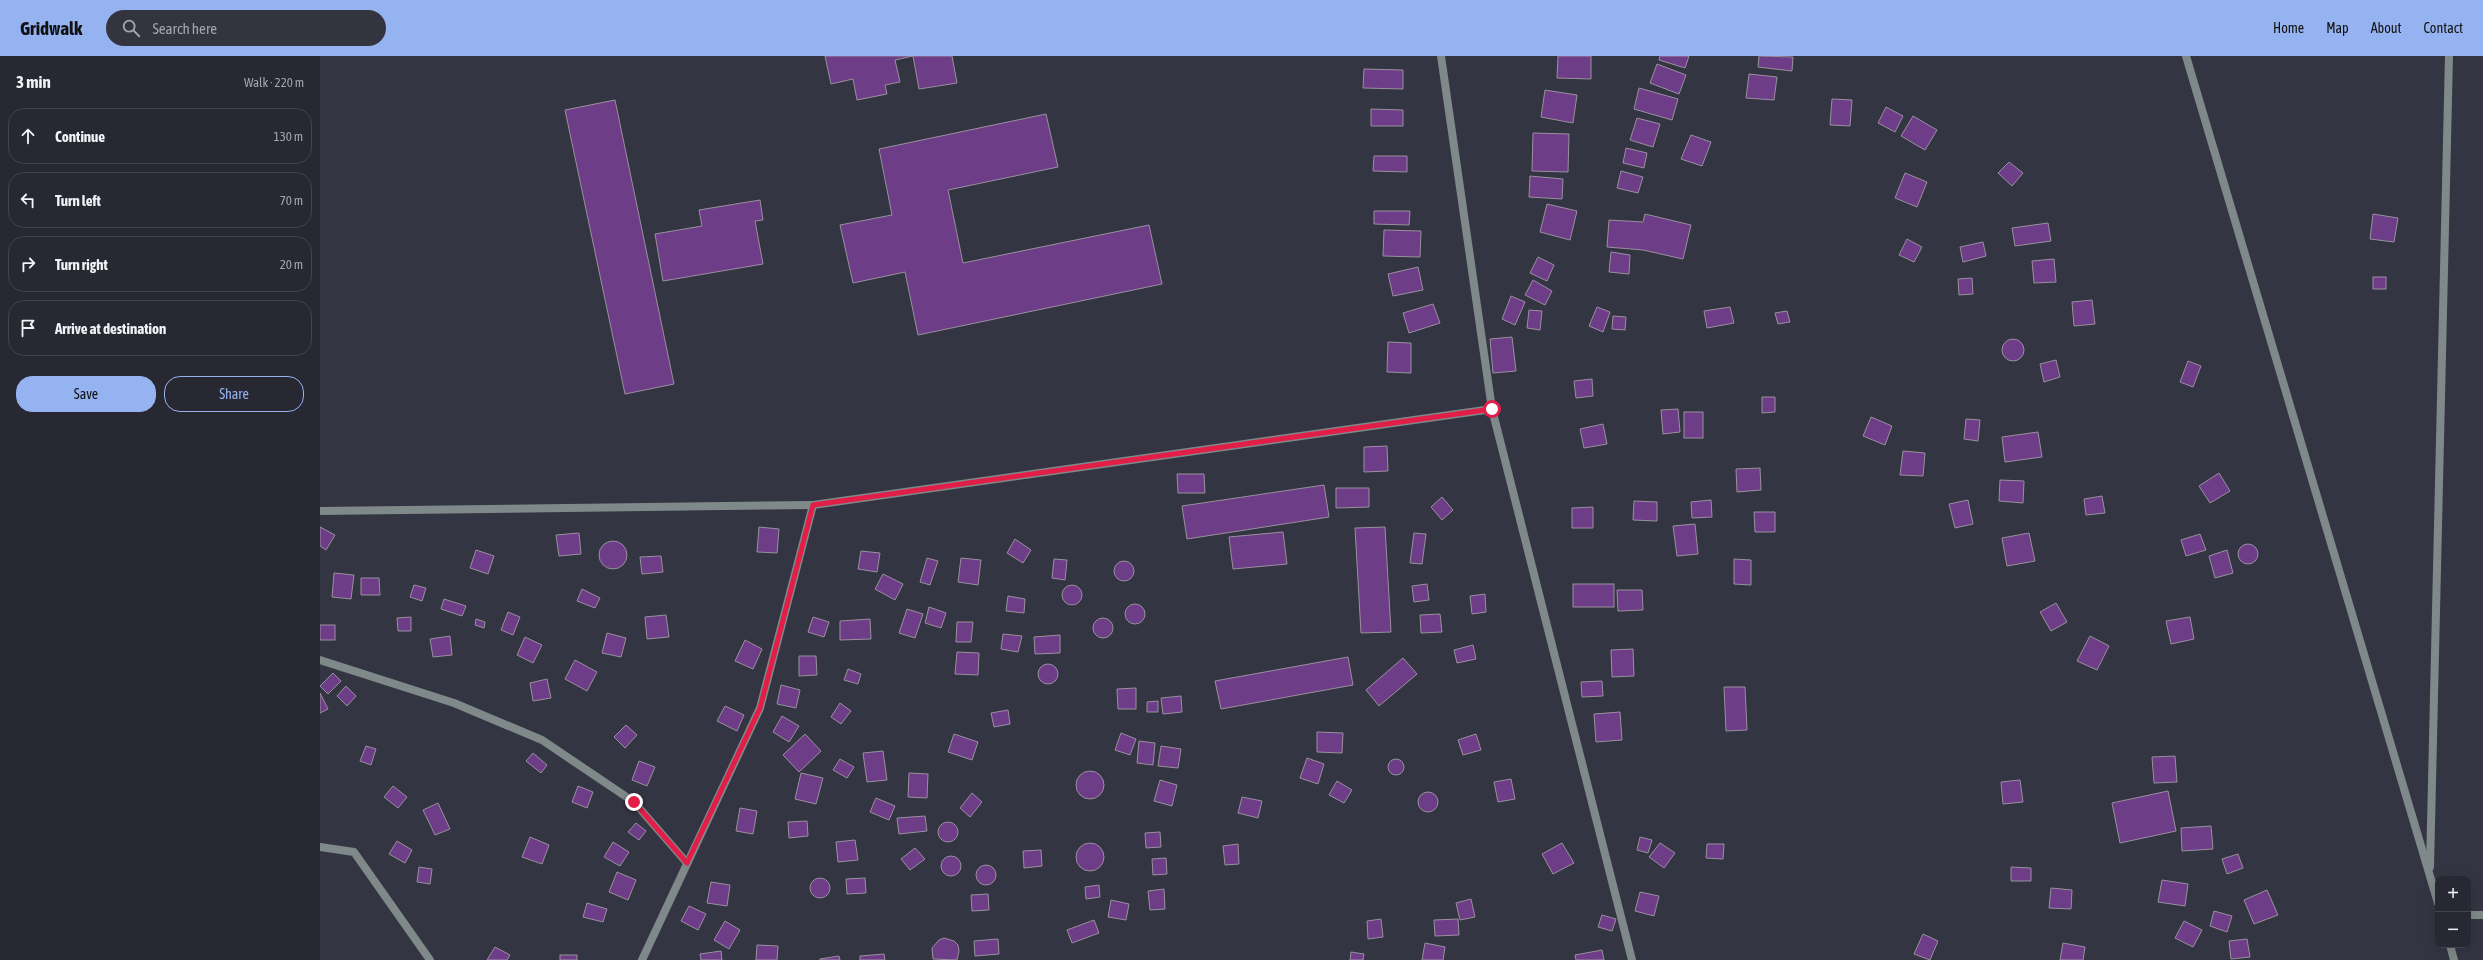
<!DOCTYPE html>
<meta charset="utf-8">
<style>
body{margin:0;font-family:"Asap Condensed",sans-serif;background:#33343e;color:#f1f3f6}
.controls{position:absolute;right:12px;bottom:12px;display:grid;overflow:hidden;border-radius:8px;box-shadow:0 4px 16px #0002}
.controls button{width:36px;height:36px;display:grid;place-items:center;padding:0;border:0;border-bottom:1px solid #43444d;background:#272832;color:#f1f3f6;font:20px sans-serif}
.stop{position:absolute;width:12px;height:12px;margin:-9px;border:3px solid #e11d48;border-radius:50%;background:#fff}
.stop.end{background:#e11d48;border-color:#fff;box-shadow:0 1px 4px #0008}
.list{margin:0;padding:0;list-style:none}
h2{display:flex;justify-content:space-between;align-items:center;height:52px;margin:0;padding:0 16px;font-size:17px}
h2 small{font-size:13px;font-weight:400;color:#a4a6ac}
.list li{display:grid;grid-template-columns:26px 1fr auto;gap:12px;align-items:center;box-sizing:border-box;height:56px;margin:0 8px 8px;padding:0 8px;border:1px solid #43444d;border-radius:16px}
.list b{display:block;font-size:15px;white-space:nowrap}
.list em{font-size:13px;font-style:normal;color:#a4a6ac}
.actions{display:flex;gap:8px;padding:12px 16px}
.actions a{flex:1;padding:9px 0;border:1px solid #95b2f1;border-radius:16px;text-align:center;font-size:14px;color:#95b2f1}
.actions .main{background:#95b2f1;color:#111}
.icon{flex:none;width:22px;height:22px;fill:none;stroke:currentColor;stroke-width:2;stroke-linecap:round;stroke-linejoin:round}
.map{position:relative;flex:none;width:2163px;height:904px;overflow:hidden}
header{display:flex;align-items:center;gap:24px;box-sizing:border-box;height:56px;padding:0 20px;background:#95b2f1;color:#111}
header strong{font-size:19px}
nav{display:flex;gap:22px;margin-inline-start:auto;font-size:14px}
.search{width:280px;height:36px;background:#33343e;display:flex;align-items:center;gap:10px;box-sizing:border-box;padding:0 14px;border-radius:22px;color:#a4a6ac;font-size:15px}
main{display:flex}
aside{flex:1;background:#272832}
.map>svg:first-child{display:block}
.building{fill:#6e3d87;stroke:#99909e}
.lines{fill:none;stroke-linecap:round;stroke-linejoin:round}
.street{stroke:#808989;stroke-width:8}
.route{stroke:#e11d48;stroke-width:5}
</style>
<header>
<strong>Gridwalk</strong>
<div class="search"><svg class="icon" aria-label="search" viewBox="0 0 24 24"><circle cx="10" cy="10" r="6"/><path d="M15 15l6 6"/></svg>Search here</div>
<nav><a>Home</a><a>Map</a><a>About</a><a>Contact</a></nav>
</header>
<main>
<aside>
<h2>3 min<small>Walk · 220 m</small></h2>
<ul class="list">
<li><svg class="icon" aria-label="ahead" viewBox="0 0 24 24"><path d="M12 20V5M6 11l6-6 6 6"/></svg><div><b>Continue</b></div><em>130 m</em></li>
<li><svg class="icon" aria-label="left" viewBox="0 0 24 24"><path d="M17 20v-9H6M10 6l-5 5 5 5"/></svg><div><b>Turn left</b></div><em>70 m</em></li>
<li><svg class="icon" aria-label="right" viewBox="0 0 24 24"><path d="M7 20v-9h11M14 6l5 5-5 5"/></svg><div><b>Turn right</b></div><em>20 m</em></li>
<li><svg class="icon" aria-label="arrive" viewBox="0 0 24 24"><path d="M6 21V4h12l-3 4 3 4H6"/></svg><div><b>Arrive at destination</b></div></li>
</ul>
<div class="actions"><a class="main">Save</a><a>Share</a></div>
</aside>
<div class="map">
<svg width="2163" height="904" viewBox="0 0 2163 904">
<rect width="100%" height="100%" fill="#343542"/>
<g class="building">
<polygon points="505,0 632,0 637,27 599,33 593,0 575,4 580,26 565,29 567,38 537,44 533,23 511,28"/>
<polygon points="1238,0 1271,0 1271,23 1237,22"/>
<polygon points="1340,0 1369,0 1365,12 1339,4"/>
<polygon points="1439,0 1473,1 1472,15 1438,11"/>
<polygon points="1337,8 1366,19 1359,38 1330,27"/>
<polygon points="1044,13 1083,14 1083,33 1043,32"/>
<polygon points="1429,18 1457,21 1454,44 1426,42"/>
<polygon points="1319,32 1358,43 1352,64 1314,53"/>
<polygon points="1225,34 1257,39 1253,67 1221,61"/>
<polygon points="1512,43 1532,44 1530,70 1510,69"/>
<polygon points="295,44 354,328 305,338 245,54"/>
<polygon points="1566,51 1583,60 1575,76 1558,67"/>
<polygon points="1051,53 1083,54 1083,70 1051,70"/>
<polygon points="726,58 738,111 628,134 643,207 829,169 842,228 598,279 585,216 533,227 520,169 572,159 559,93"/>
<polygon points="1593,60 1617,74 1605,94 1581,80"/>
<polygon points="1317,62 1340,68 1333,91 1310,84"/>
<polygon points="1213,77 1249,78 1248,116 1212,115"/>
<polygon points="1371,79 1391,86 1382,110 1361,103"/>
<polygon points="1306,92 1327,97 1324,112 1303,107"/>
<polygon points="1054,100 1087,100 1087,116 1053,115"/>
<polygon points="1689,106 1703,117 1692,130 1678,117"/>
<polygon points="1301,115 1323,121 1318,137 1297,132"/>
<polygon points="1585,117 1607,126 1597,151 1575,142"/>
<polygon points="1210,120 1243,123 1242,143 1209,141"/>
<polygon points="440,144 443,164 435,165 443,208 343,225 335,178 382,170 379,154"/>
<polygon points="1227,148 1257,155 1250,184 1220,176"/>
<polygon points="1054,155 1090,155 1089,169 1054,168"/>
<polygon points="1325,158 1371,169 1363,203 1323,194 1287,191 1289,164 1323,166"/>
<polygon points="2053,158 2078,162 2074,186 2050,183"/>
<polygon points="1728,167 1731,185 1695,190 1692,172"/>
<polygon points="1064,174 1101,175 1100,201 1063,200"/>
<polygon points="1587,183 1602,191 1594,206 1579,199"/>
<polygon points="1663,186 1666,200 1643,206 1640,191"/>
<polygon points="1291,196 1310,199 1309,218 1289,216"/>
<polygon points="1218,201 1234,209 1227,225 1210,217"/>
<polygon points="1734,203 1736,226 1714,227 1712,205"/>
<polygon points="1098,211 1103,234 1073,240 1068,218"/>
<rect x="2053" y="221" width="13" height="12"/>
<polygon points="1652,222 1653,238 1639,239 1638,223"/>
<polygon points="1213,224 1232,235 1225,249 1205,239"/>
<polygon points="1191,240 1205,246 1195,269 1182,263"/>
<polygon points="1772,244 1775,268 1754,270 1752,246"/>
<polygon points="1113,248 1120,267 1089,277 1083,257"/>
<polygon points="1277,251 1290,256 1283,276 1269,270"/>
<polygon points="1410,251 1414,267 1387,272 1384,255"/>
<polygon points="1209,254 1222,255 1220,274 1207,272"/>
<polygon points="1467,255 1470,266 1458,268 1455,257"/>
<polygon points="1293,260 1306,261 1305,274 1292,273"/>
<polygon points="1192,281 1196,315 1173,317 1170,283"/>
<circle cx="1693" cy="294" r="11"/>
<polygon points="1068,286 1091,287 1091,317 1067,316"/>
<polygon points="1736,304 1740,321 1724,326 1720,308"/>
<polygon points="1868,305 1881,310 1873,331 1860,326"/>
<polygon points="1272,323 1273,340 1256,342 1254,325"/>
<polygon points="1442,341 1455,341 1455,356 1442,357"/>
<polygon points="1358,353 1360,376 1343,378 1341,354"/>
<rect x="1364" y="356" width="19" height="26"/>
<polygon points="1551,361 1572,370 1565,389 1543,380"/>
<polygon points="1646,363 1660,364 1658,385 1644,383"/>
<polygon points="1283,368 1287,388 1264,392 1260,373"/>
<polygon points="1718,376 1722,401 1685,406 1682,381"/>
<polygon points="1067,390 1068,415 1044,416 1044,391"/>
<polygon points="1583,395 1605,397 1603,420 1580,419"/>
<polygon points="1440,412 1441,434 1417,436 1416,413"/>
<polygon points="1899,417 1910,435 1890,447 1879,430"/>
<polygon points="857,418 884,418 885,437 858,437"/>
<polygon points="1680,424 1704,425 1703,447 1679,445"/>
<polygon points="1004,429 1009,461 867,483 862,450"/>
<polygon points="1016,432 1049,432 1049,451 1016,452"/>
<polygon points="1782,440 1785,457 1766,459 1764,443"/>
<polygon points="1122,441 1133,454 1122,464 1111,451"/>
<polygon points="1391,444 1392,461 1372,462 1371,446"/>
<polygon points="1648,444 1653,468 1635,472 1629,448"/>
<polygon points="1314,445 1337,446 1337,465 1313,464"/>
<polygon points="1273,451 1273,472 1252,472 1252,452"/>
<polygon points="1434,456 1455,456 1455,476 1435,476"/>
<polygon points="1375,468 1378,498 1357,500 1353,470"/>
<polygon points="0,471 15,479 6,494 0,490"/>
<polygon points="439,471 459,473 457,497 437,496"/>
<polygon points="1065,471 1071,576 1041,577 1035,472"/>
<polygon points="963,476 967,508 913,513 909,481"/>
<polygon points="259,477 261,498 239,500 236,479"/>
<polygon points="1094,477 1106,478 1102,508 1090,507"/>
<polygon points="1709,477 1715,505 1687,510 1682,482"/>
<polygon points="1880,478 1886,494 1866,500 1861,484"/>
<polygon points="695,483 711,494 703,507 687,497"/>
<circle cx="293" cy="499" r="14"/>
<circle cx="1928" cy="498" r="10"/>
<polygon points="156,494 174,500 168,518 150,512"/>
<polygon points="1907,494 1913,517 1895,522 1889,500"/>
<polygon points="541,495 560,497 557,516 538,513"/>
<polygon points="341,500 343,516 322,518 320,501"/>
<polygon points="607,502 618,505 610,529 600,526"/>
<polygon points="641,502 661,504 658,529 638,526"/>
<polygon points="734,503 747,504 745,524 732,522"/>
<polygon points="1414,503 1431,504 1431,529 1414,528"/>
<circle cx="804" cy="515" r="10"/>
<polygon points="14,517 34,519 31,543 12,541"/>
<polygon points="563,518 583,528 575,544 555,533"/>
<polygon points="41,522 59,522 60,539 41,539"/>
<polygon points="1107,528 1109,544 1094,546 1092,530"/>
<rect x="1253" y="528" width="41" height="23"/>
<polygon points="94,529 106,532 102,545 90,541"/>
<circle cx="752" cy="539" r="10"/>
<polygon points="262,533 280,542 275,552 257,545"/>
<polygon points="1297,534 1322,534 1323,554 1298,555"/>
<polygon points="1165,538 1166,556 1152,558 1150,540"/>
<polygon points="688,540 705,543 704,557 686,555"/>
<polygon points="124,543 146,550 142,560 121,553"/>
<polygon points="1736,547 1747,566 1731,575 1720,556"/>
<circle cx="815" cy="558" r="10"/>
<polygon points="609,551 626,557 621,572 605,567"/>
<polygon points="587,553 603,558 595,582 579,577"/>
<polygon points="188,556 200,561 193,579 181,574"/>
<polygon points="1120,558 1122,576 1101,577 1100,559"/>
<polygon points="346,559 349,581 327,583 325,561"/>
<polygon points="91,561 91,575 78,575 77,562"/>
<polygon points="493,561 509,566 504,581 488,576"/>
<polygon points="1870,561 1874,583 1851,588 1846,565"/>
<circle cx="783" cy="572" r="10"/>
<polygon points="156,563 165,566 164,572 155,569"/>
<polygon points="550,563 551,583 520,584 520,565"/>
<polygon points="637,566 653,566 651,586 636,586"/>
<rect x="0" y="569" width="15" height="15"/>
<polygon points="287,577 306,582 301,601 282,597"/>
<polygon points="683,578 702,580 698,596 681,593"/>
<polygon points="740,579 740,597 715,598 714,581"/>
<polygon points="130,580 132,599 113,601 110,583"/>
<polygon points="1770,580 1789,590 1777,614 1757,605"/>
<polygon points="205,581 222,589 213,607 197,599"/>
<polygon points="425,584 442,593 433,613 415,605"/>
<polygon points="1153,589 1156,603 1137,607 1134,594"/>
<polygon points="1313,593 1314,620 1292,621 1291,594"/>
<polygon points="637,596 659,597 658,619 635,618"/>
<polygon points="479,600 496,600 497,619 479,620"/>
<polygon points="1028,601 1033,629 901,653 895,625"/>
<polygon points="1083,602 1097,618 1059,650 1046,634"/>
<polygon points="255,604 277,616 267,635 245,623"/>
<circle cx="728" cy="618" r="10"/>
<polygon points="528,613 541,618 538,628 524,624"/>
<polygon points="13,617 21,625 8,638 0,630"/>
<polygon points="227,623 231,642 213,645 210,627"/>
<polygon points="1282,625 1283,640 1262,641 1261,626"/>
<polygon points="461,629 480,634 476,652 457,648"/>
<polygon points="26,630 36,640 27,650 17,640"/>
<polygon points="1404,631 1425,631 1427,674 1406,675"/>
<polygon points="816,632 816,653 798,653 797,633"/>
<polygon points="0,637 8,653 0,657"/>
<polygon points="861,640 862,656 843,658 841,642"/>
<polygon points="838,645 838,656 827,656 827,646"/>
<polygon points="520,647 531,655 521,668 511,661"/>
<polygon points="405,650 424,659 417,675 397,665"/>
<polygon points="688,654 690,668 674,671 671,657"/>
<polygon points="1300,656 1302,684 1276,686 1274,658"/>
<polygon points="462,660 479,670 469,686 453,676"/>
<polygon points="306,669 317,679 305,692 294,681"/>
<polygon points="997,676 1023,677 1022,697 997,696"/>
<polygon points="801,677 816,683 810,699 795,694"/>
<polygon points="485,678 501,695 479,716 463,699"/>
<polygon points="634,678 658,686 652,704 628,696"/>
<polygon points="1156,678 1161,694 1143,699 1138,684"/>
<polygon points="819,685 835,687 833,709 817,707"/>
<polygon points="46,690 56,693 51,709 40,705"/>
<polygon points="841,690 861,693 858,712 838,710"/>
<polygon points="563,695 567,724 547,726 543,697"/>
<polygon points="213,697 227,709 221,717 206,705"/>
<polygon points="1855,700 1857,726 1834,727 1832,701"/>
<polygon points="987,702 1004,708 998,728 980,722"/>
<circle cx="1076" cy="711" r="8"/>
<polygon points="520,703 534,711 527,722 513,714"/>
<polygon points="319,705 335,711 327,730 312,724"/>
<circle cx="770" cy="729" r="14"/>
<polygon points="481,717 503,722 496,748 475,743"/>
<polygon points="589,717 608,718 607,742 588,741"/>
<polygon points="1191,723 1195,743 1178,746 1174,726"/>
<polygon points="840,724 857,729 852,750 834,745"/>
<polygon points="1700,724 1703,746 1683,748 1681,726"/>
<polygon points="1017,725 1032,734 1024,747 1009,739"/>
<polygon points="73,730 87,741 78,752 64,741"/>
<polygon points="258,730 273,736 267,752 252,746"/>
<polygon points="1848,735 1856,775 1800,787 1792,747"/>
<circle cx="1108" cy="746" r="10"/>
<polygon points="652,737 662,746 650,761 640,752"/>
<polygon points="922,741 942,745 938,762 918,757"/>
<polygon points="556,742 575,750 569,764 550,756"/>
<polygon points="118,747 130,773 115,779 103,754"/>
<polygon points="420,752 437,755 433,778 416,775"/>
<polygon points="605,760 607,775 579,778 577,762"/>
<polygon points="487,765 488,780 469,782 468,766"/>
<circle cx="628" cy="776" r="10"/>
<polygon points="316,767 326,775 319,784 308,776"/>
<polygon points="1891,770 1893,793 1862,795 1861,772"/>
<polygon points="840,776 841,791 826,792 825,777"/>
<polygon points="210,781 229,789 222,808 202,801"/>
<polygon points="1320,781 1332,784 1328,797 1317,794"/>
<polygon points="535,784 538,804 518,806 516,786"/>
<polygon points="77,785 92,794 85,807 69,798"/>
<polygon points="293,786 309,796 300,810 284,801"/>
<circle cx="770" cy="801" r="14"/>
<polygon points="1242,787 1254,807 1233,818 1222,798"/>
<polygon points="1340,787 1355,797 1344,812 1329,801"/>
<polygon points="918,788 919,808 905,809 903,790"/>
<polygon points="1387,788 1404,788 1403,803 1386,802"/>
<polygon points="595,792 605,803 590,814 581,803"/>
<polygon points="721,794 722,810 704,812 703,795"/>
<polygon points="1918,798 1923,812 1907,818 1902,803"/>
<circle cx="631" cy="810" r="10"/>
<polygon points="846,802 847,818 833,819 832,803"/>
<circle cx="666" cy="819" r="10"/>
<polygon points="99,811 112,813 110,828 97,826"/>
<polygon points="1691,811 1711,812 1711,825 1691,825"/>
<polygon points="297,816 316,824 308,844 289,836"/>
<polygon points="545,822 546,837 527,838 526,823"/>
<circle cx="500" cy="832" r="10"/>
<polygon points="1842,824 1868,828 1865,850 1838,846"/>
<polygon points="391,826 410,829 407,850 387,847"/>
<polygon points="779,829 780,841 766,843 765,831"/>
<polygon points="1731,832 1752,834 1751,853 1729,852"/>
<polygon points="844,833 845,853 830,854 828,835"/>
<polygon points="1947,834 1958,859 1934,868 1924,844"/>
<polygon points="1320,836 1339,840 1334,860 1315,855"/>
<polygon points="668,838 669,854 652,855 651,839"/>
<polygon points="1151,843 1155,861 1140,864 1136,847"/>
<polygon points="791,844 809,848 806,864 788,861"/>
<polygon points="267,847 287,853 283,866 263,861"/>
<polygon points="369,850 386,858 378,874 361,865"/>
<polygon points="1894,855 1912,860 1907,876 1890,870"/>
<polygon points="1282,859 1296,863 1292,875 1278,871"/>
<polygon points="1061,863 1063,881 1048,883 1047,865"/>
<polygon points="1138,863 1139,879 1115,880 1114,864"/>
<polygon points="774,864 779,877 752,887 747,874"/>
<polygon points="405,865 420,874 409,893 394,884"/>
<polygon points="1864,865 1882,874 1873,891 1855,882"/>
<polygon points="1603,878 1618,885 1610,904 1594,898"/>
<polygon points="624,882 634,885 638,889 639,895 637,904 613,903 612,892 619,884"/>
<polygon points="678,883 679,898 655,900 654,885"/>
<polygon points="1927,883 1930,901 1911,903 1909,885"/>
<polygon points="1105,887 1125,891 1123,904 1102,904"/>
<polygon points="1743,887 1765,891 1763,904 1740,904"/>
<polygon points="437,889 458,890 457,904 436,904"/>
<polygon points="175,891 190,899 187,904 167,904"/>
<polygon points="1282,894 1284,904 1256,904 1255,899"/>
<polygon points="401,895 402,904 381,904 380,898"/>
<polygon points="1031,896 1044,898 1043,904 1030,904"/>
<polygon points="564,898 565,904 540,904 540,900"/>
<rect x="240" y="899" width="17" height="5"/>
<polygon points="519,900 520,904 500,904 500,903"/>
</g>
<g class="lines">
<g class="street">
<polyline points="1121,0 1172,353 1312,904"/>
<polyline points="1866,0 2118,847"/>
<polyline points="0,455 493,449"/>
<polyline points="0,604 134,647 222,684 314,746 367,807"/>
<polyline points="0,791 34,796 110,904"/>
<polyline points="2110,811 2129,0"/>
<polyline points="2148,859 2163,859"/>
<polyline points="2130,889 2134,904"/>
<polyline points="322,904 440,652 493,449 1172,353"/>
</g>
</g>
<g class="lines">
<polyline class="route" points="314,746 367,807 440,652 493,449 1172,353"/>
</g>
</svg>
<div class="controls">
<button>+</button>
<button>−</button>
</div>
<div class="stop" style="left:1172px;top:353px"></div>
<div class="stop end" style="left:314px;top:746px"></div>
</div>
</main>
